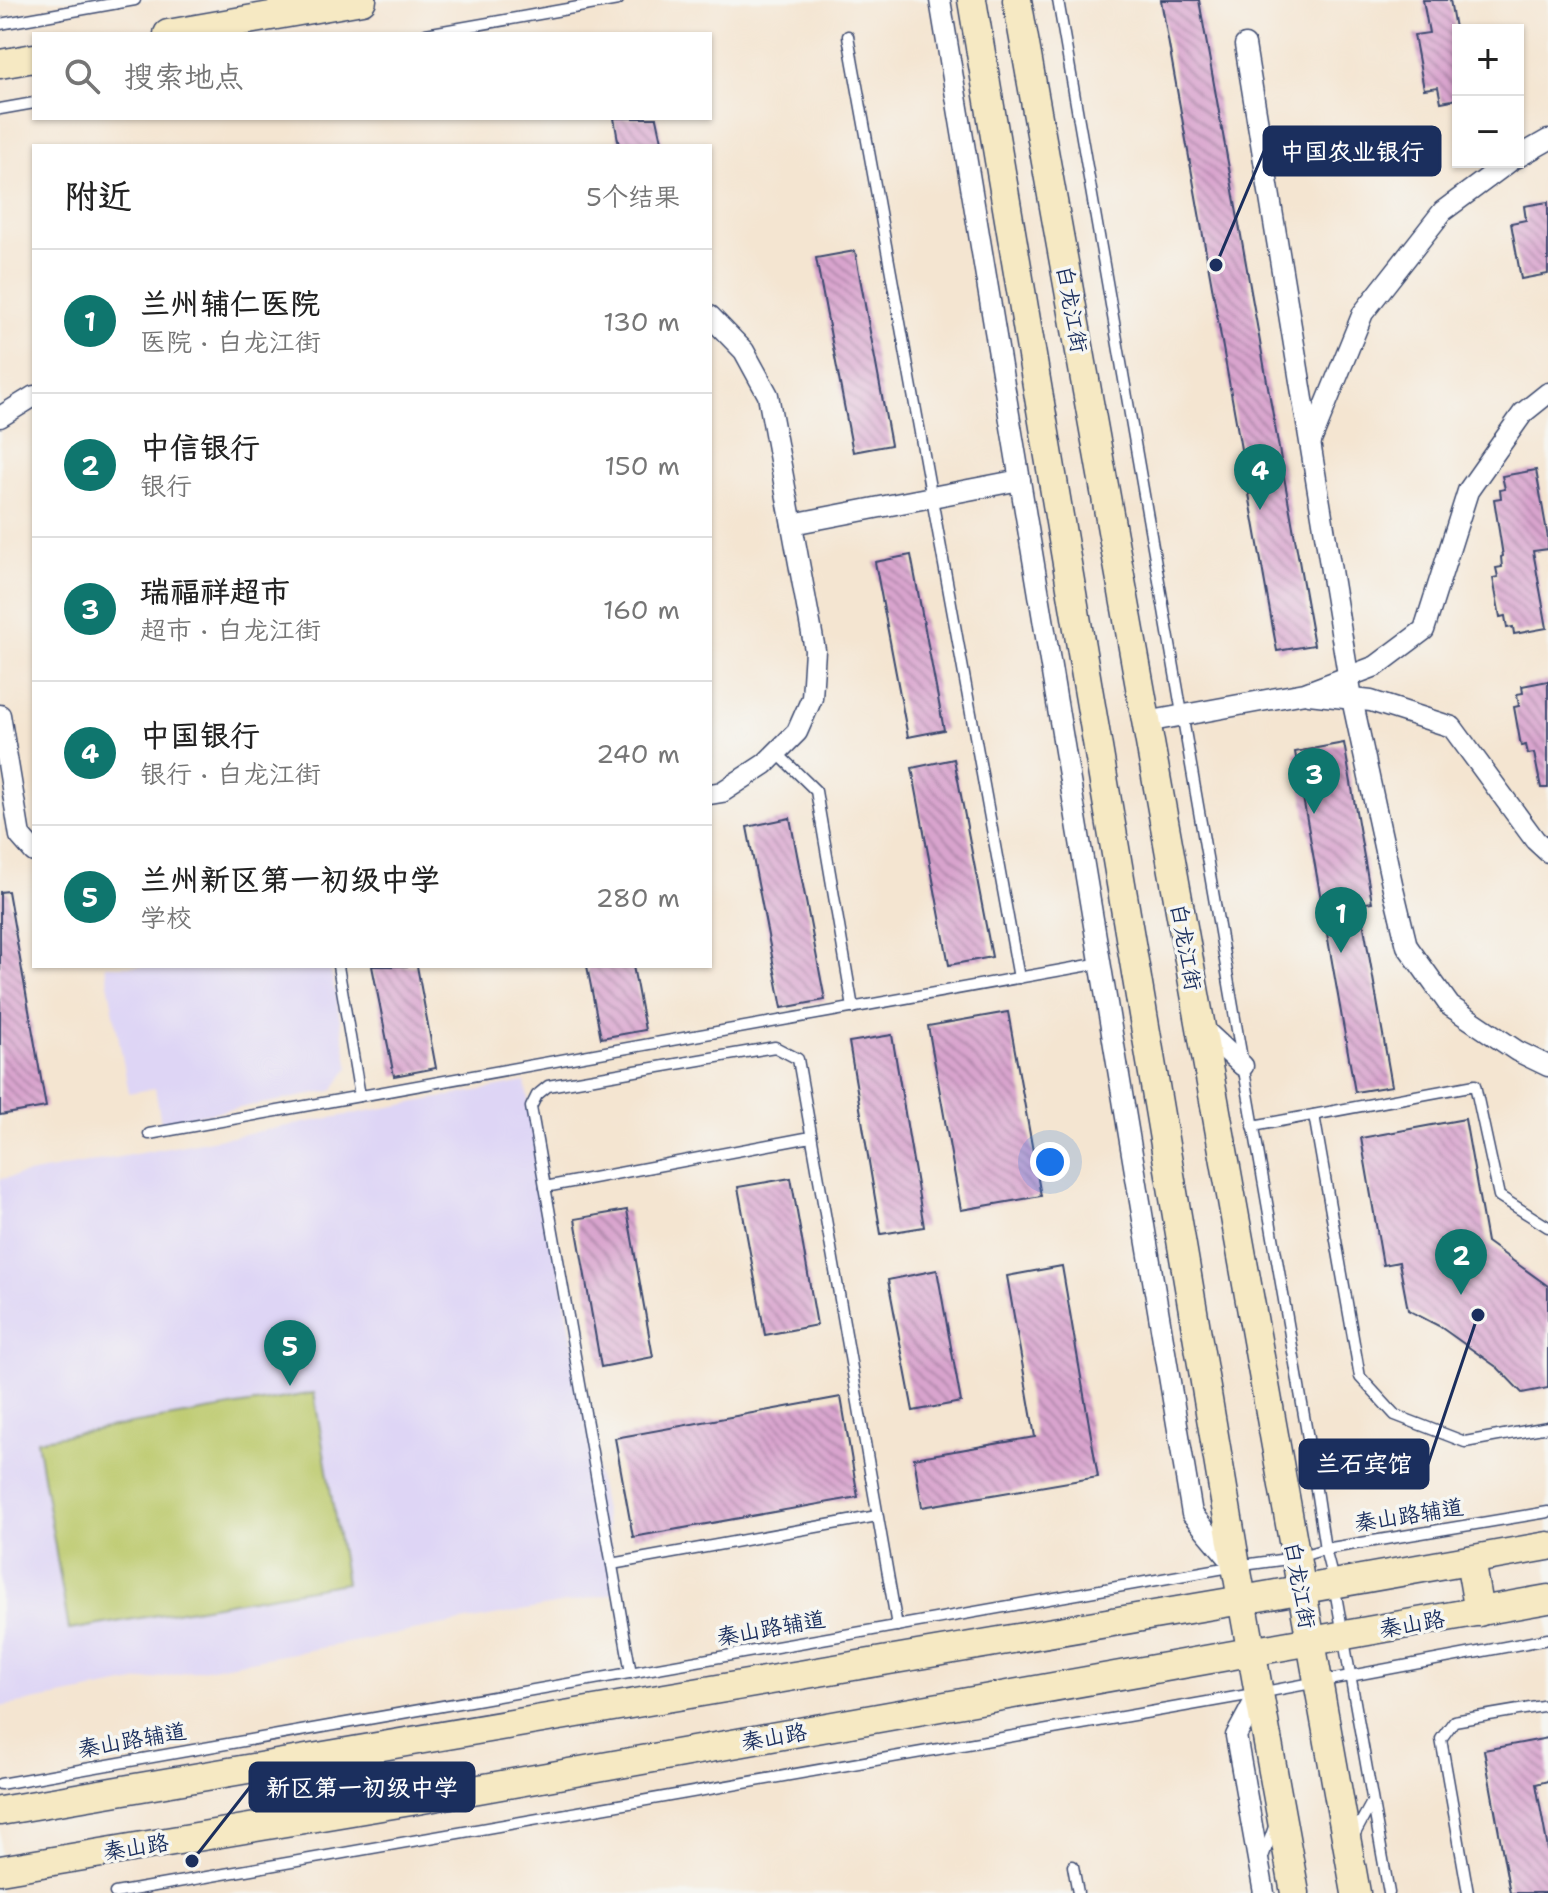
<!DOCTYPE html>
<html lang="zh">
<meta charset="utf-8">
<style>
body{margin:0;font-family:"Shantell Sans","LXGW WenKai TC",sans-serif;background:#f2f2f2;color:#222}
.controls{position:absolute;right:24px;top:24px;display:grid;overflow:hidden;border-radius:0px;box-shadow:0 2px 6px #0004}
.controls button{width:72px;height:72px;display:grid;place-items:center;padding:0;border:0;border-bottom:2px solid #e0e0e0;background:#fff;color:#222;font:40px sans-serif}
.you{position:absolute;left:1050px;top:1162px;width:28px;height:28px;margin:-20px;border:6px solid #fff;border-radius:50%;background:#1a73e8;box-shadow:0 0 0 12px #1a73e833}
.badge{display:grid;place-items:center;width:52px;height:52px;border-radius:50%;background:#0f766e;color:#fff;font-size:26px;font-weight:700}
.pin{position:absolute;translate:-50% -66px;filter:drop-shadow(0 2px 4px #0008)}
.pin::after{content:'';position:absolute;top:42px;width:28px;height:24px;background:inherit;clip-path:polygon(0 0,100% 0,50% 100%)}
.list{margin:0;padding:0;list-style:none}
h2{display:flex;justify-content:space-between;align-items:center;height:104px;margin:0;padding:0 32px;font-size:34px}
h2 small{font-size:26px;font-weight:400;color:#767676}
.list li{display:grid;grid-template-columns:52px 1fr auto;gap:24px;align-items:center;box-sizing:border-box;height:144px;padding:0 32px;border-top:2px solid #e0e0e0}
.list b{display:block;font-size:30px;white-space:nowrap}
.list p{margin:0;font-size:26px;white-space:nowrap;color:#767676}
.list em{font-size:26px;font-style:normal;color:#767676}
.icon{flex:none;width:44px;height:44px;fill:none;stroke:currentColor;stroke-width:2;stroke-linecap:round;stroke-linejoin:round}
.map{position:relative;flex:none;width:1548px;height:1893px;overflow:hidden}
.search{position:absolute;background:#fff;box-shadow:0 2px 6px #0004;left:32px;top:32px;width:680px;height:88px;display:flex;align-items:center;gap:20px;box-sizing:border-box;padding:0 28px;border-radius:0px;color:#767676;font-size:30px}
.panel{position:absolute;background:#fff;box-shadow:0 2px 6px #0004;left:32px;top:144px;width:680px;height:824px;border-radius:0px}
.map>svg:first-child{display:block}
.built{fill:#ded5f5}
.pitch{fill:#bcc96c;stroke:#6c7c65;stroke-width:2}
.building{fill:url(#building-back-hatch)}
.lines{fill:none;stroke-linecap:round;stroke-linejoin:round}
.lane-casing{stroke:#3c4a6f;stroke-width:13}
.street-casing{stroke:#3c4a6f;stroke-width:23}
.secondary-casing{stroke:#3c4a6f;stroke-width:31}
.lane{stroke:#fff;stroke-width:10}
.street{stroke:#fff;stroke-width:20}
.secondary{stroke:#f6e9c3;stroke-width:28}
.labels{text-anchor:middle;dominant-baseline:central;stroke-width:7;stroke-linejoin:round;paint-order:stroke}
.street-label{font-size:22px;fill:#1b2f5e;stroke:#f6f6f2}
.leader{fill:none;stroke:#1b2f5e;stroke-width:3}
.callout-dot{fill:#1b2f5e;stroke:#f6f6f2;stroke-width:3}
.callout{fill:#1b2f5e;stroke:#1b2f5e;stroke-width:3}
.callout-label{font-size:24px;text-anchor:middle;font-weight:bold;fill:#fff}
</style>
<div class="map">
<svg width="1548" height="1893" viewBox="0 0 1548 1893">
<defs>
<pattern id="building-back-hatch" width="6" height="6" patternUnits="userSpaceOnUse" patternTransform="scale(2)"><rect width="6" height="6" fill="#d9a4ce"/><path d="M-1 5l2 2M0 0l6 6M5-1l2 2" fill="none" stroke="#af86aa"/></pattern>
</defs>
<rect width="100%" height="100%" fill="#f6f6f2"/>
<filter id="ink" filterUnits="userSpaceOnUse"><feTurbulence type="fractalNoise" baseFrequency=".0125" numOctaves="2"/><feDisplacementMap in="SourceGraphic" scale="16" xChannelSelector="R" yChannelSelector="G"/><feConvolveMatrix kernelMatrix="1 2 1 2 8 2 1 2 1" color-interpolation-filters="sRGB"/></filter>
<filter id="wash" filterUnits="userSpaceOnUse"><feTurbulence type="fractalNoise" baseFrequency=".006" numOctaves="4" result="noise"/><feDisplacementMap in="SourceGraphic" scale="32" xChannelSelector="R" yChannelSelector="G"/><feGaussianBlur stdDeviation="1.8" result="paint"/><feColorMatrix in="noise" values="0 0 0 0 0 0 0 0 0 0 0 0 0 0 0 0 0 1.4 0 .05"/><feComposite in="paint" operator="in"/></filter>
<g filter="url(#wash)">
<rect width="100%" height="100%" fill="#f4e5d1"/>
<g class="built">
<polygon points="105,966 330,966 349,1068 332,1091 161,1122 155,1088 129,1093"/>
<polygon points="525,1082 619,1593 0,1707 0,1179"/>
</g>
<polygon class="pitch" points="314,1393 346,1583 69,1630 37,1440"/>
<g id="blocks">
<g class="building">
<polygon points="1161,0 1199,0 1314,645 1277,651"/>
<polygon points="1423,0 1450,0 1458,45 1458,99 1441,102 1438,87 1424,89 1414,35 1429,33"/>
<polygon points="614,118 657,118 663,146 619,146"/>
<polygon points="1548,202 1548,274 1521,279 1511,223 1526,220 1524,206"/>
<polygon points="855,251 891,445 853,452 816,258"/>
<polygon points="1536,470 1548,538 1548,549 1533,551 1547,628 1514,634 1513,627 1507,628 1505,616 1500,617 1493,578 1498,577 1496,568 1502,567 1501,557 1503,556 1494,499 1501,498 1500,490 1505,489 1502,476"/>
<polygon points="911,555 944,730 908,737 875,562"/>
<polygon points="1548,681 1548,788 1541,788 1534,753 1528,754 1526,745 1521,746 1514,707 1519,706 1517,694 1523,693 1522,686"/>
<polygon points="1344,743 1372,902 1360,904 1392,1086 1355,1092 1295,752"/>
<polygon points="954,759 992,957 949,965 912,768"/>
<polygon points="790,818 825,1000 782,1008 747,827"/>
<polygon points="8,891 46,1107 0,1115 0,892"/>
<polygon points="372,966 417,966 436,1068 394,1076"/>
<polygon points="587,966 633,966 645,1030 601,1038"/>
<polygon points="1008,1012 1041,1196 961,1210 928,1026"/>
<polygon points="892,1035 924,1227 881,1234 849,1042"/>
<polygon points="1465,1119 1487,1242 1548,1286 1548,1388 1522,1393 1498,1368 1439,1326 1408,1310 1399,1262 1383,1265 1361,1138"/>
<polygon points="791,1178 817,1325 765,1335 738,1187"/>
<polygon points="627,1210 653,1357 601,1367 575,1219"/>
<polygon points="1062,1266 1098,1477 922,1507 914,1458 1035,1437 1007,1276"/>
<polygon points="937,1270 961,1402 913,1411 888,1280"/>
<polygon points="841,1397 858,1497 633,1537 615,1438"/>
<polygon points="1548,1738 1548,1781 1536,1784 1548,1849 1548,1893 1510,1893 1484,1750"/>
</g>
</g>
</g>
<g filter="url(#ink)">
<use href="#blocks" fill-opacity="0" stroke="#3c4a6f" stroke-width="2"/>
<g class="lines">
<defs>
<g id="lane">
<polyline points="1058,0 1310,1450 1325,1549 1334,1584 1389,1893"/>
<polyline points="0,24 135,0"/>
<polyline points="426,34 618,0"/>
<polyline points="848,36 1019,978"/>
<polyline points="0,109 34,103"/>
<polyline points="776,752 816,791 853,1008"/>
<polyline points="338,966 360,1096"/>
<polyline points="1314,1115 1360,1377 1395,1415 1465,1442 1548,1427"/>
<polyline points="1253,1126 1475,1085 1499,1196 1548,1227"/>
<polyline points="149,1134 1101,963"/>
<polyline points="545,1187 811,1137"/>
<polyline points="612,1564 877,1516"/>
<polyline points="631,1673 531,1107 537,1095 548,1086 775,1047 798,1059 897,1626"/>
<polyline points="0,1784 1236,1566 1295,1558 1325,1549 1548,1512"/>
<polyline points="1352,1839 1372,1802"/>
<polyline points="1262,1860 1274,1827"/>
<polyline points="1073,1866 1078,1893"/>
<polyline points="115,1893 1259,1693 1548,1639"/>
<polyline points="1468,1893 1441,1739 1454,1721 1548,1705"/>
</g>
<g id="street">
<polyline points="940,0 1192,1514 1234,1564"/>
<polyline points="1245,45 1352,699 1393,888 1407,946 1450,1006 1517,1051 1548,1066"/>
<polyline points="1518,157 1548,140"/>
<polyline points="710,316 744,351 768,395 815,650 812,698 797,732 765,764 722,792 710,794"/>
<polyline points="0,417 34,396"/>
<polyline points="1311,441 1363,313 1443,211 1509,162"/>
<polyline points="792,524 1020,480"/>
<polyline points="1309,694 1371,701 1452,727 1535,840 1548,852"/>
<polyline points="0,715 20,836 34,852"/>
<polyline points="1146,722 1305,693 1376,666 1424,630 1468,491 1523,413 1548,393"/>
<polyline points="1200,1026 1243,1066"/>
<polyline points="1259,1693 1236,1736 1264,1893"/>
</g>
<g id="secondary">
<polyline points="972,0 1236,1566 1295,1893"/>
<polyline points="1017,0 1356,1893"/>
<polyline points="168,34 362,0"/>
<polyline points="0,64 34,58"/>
<polyline points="1470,1560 1479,1612"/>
<polyline points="0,1811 1242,1600 1548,1546"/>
<polyline points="0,1870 417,1800 1548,1599"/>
</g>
</defs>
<use href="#lane" class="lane-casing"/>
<use href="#street" class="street-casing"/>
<use href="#secondary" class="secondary-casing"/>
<use href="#lane" class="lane"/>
<use href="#street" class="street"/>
<use href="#secondary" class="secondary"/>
</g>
</g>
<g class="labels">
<g class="street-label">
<text transform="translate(1072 309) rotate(80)">白龙江街</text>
<text transform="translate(1186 947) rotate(80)">白龙江街</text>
<text transform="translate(1409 1515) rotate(-9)">秦山路辅道</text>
<text transform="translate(1300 1585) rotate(80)">白龙江街</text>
<text transform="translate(1412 1624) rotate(-10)">秦山路</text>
<text transform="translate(771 1628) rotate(-10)">秦山路辅道</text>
<text transform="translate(774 1737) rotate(-10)">秦山路</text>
<text transform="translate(132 1740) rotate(-10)">秦山路辅道</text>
<text transform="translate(136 1847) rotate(-9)">秦山路</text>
</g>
</g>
<path class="leader" d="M1216 265L1264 151M1478 1315L1428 1464M192 1861L250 1787"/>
<g class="callout-dot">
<circle cx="1216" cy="265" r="8"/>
<circle cx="1478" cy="1315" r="8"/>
<circle cx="192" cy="1861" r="8"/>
</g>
<g class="callout">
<rect x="1264" y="127" width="176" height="48" rx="8"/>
<rect x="1300" y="1440" width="128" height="48" rx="8"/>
<rect x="250" y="1763" width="224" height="48" rx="8"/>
</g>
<g class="callout-label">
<text x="1352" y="160">中国农业银行</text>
<text x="1364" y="1472">兰石宾馆</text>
<text x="362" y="1796">新区第一初级中学</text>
</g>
</svg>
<div class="controls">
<button>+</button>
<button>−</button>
</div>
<div class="you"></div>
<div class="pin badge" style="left:1341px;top:953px">1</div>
<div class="pin badge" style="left:1461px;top:1295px">2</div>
<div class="pin badge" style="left:1314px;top:814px">3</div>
<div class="pin badge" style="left:1260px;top:510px">4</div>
<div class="pin badge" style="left:290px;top:1386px">5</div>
<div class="search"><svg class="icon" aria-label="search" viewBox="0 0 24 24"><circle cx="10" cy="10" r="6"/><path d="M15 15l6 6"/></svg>搜索地点</div>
<section class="panel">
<h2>附近<small>5个结果</small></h2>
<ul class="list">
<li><span class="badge">1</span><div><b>兰州辅仁医院</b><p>医院 · 白龙江街</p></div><em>130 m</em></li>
<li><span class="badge">2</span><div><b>中信银行</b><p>银行</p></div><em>150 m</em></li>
<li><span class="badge">3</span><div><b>瑞福祥超市</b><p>超市 · 白龙江街</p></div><em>160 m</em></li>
<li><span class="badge">4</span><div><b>中国银行</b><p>银行 · 白龙江街</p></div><em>240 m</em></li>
<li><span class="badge">5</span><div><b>兰州新区第一初级中学</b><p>学校</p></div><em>280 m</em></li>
</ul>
</section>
</div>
